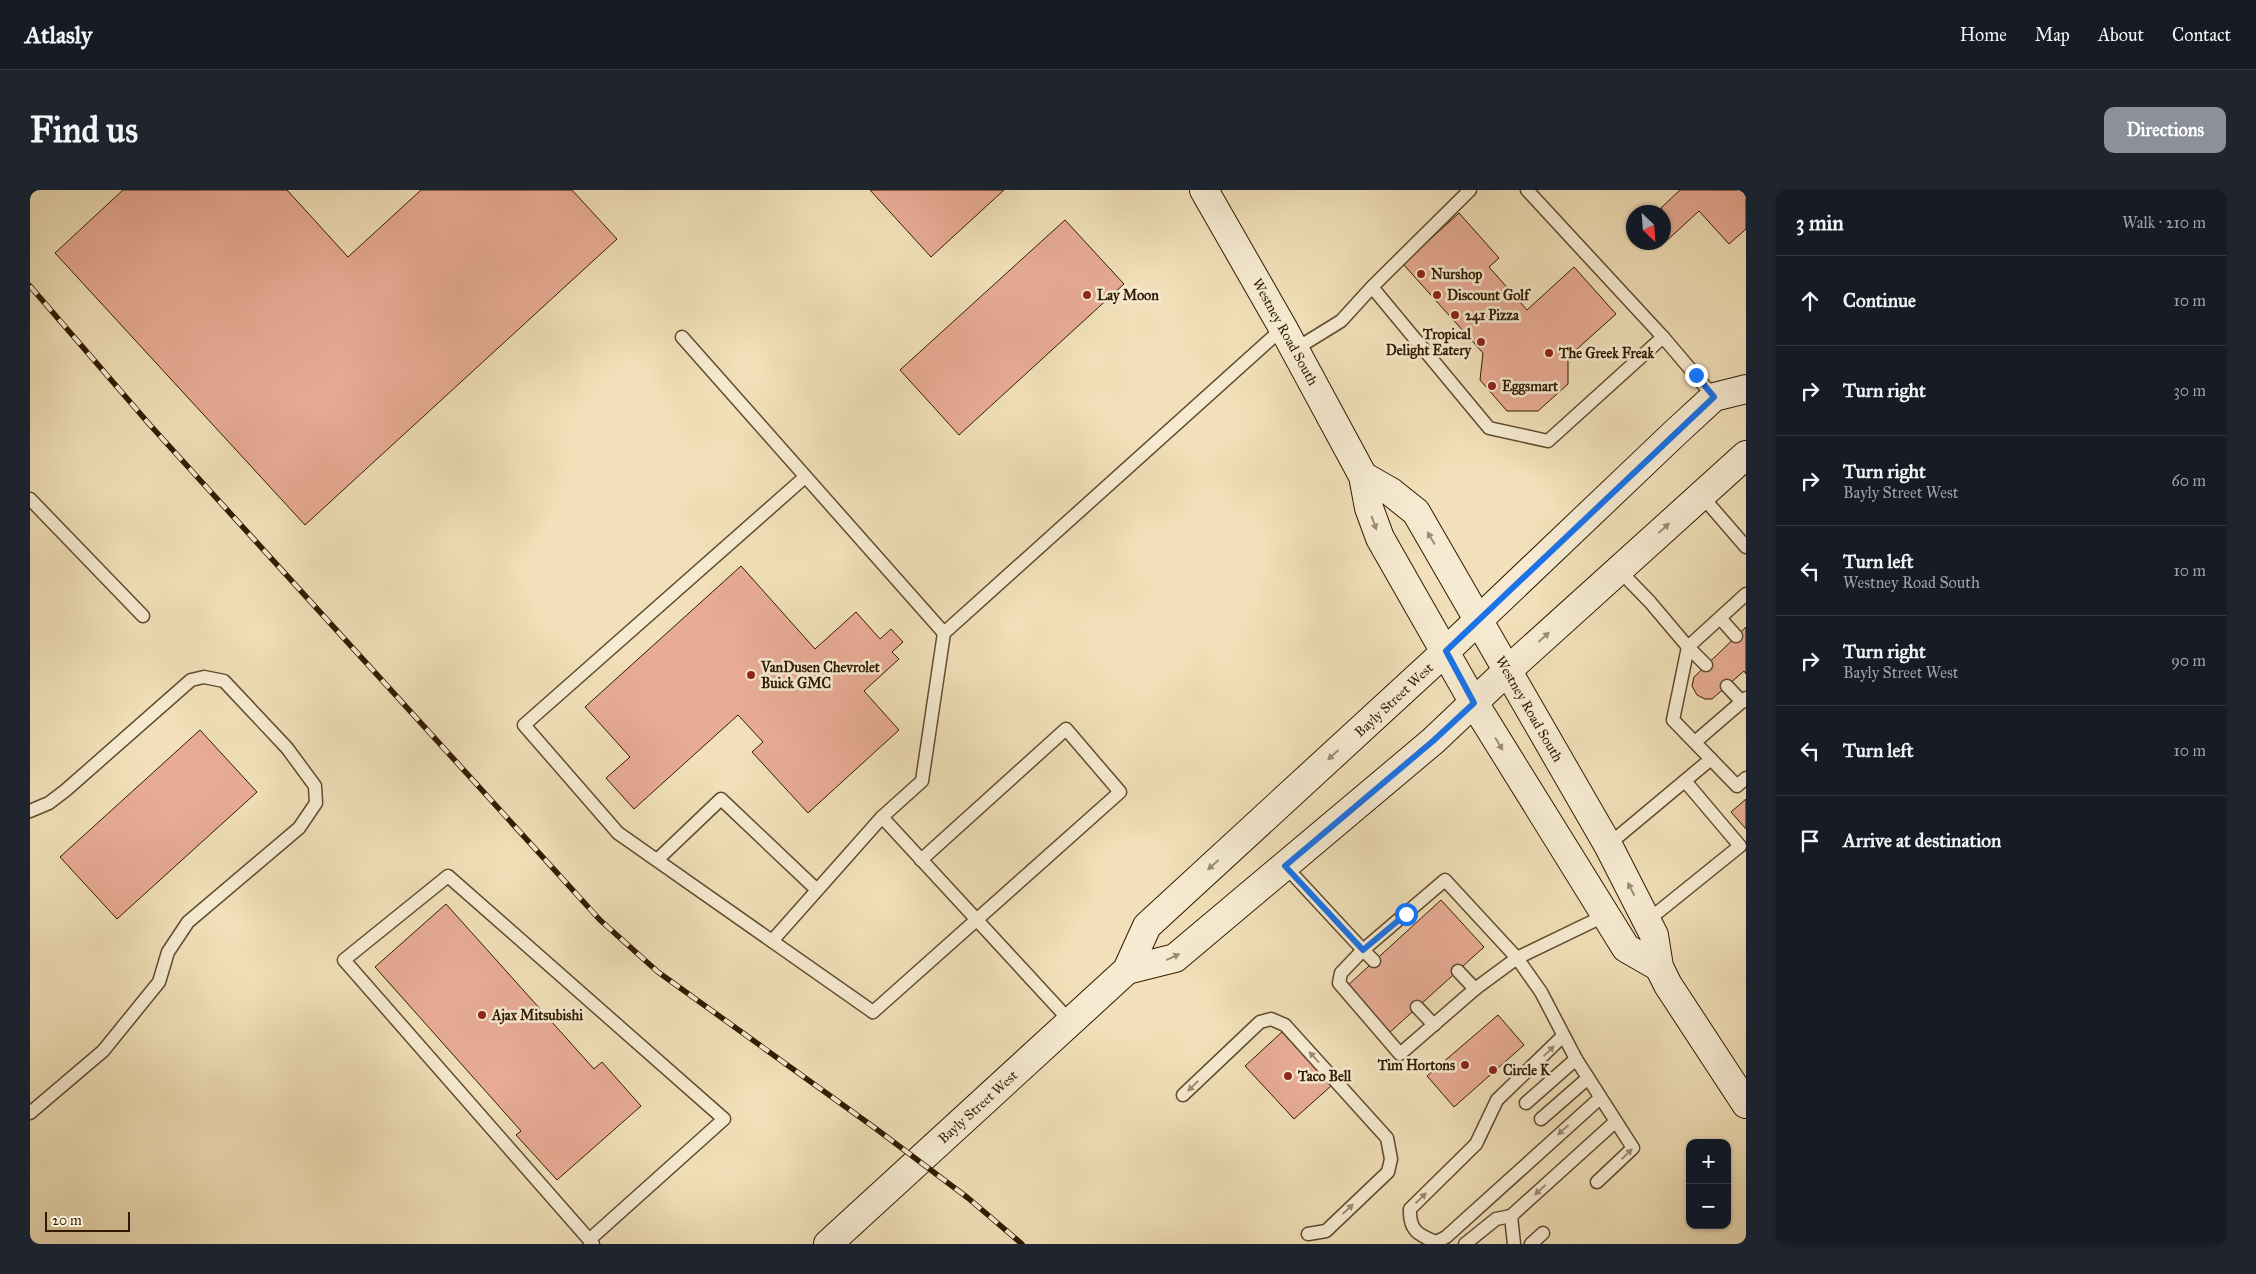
<!DOCTYPE html>
<meta charset="utf-8">
<style>
body{margin:0;font-family:"IM FELL Great Primer",serif;background:#20242c;color:#f1f3f6}
.controls{position:absolute;right:15px;bottom:15px;display:grid;overflow:hidden;border-radius:10px;box-shadow:0 1px 4px #0004}
.controls button{width:45px;height:45px;display:grid;place-items:center;padding:0;border:0;border-bottom:1px solid #363941;background:#171b24;color:#f1f3f6;font:25px sans-serif}
.compass{position:absolute;left:1596px;top:15px;width:45px;height:45px;border-radius:50%;background:#171b24;box-shadow:0 1px 4px #0004;rotate:155deg}
.scale{position:absolute;left:15px;bottom:12px;width:85px;box-sizing:border-box;padding-left:5px;border:2px solid #311a00;border-top:0;font-size:14px;line-height:18px;white-space:nowrap;color:#311a00;-webkit-text-stroke:4px #f6ebd2;paint-order:stroke}
.stop{position:absolute;width:15px;height:15px;margin:-11px;border:4px solid #1a73e8;border-radius:50%;background:#fff}
.stop.end{background:#1a73e8;border-color:#fff;box-shadow:0 1px 5px #0008}
.list{margin:0;padding:0;list-style:none}
h2{display:flex;justify-content:space-between;align-items:center;height:65px;margin:0;padding:0 20px;font-size:21px}
h2 small{font-size:16px;font-weight:400;color:#9ea1a6}
.list li{display:grid;grid-template-columns:32px 1fr auto;gap:15px;align-items:center;box-sizing:border-box;height:90px;padding:0 20px;border-top:1px solid #363941}
.list b{display:block;font-size:19px;white-space:nowrap}
.list p{margin:0;font-size:16px;white-space:nowrap;color:#9ea1a6}
.list em{font-size:16px;font-style:normal;color:#9ea1a6}
.icon{flex:none;width:28px;height:28px;fill:none;stroke:currentColor;stroke-width:2;stroke-linecap:round;stroke-linejoin:round}
.map{position:relative;flex:none;width:1716px;height:1054px;overflow:hidden;border-radius:10px}
header{display:flex;align-items:center;gap:30px;box-sizing:border-box;height:70px;padding:0 25px;background:#171b24;border-bottom:1px solid #363941}
header strong{font-size:24px}
nav{display:flex;gap:28px;margin-inline-start:auto;font-size:18px}
.intro{display:flex;align-items:center;justify-content:space-between;box-sizing:border-box;height:120px;padding:0 30px}
h1{margin:0;font-size:35px}
.button{padding:12px 22px;border-radius:10px;background:#8c9099;color:#fff;font-size:18px;font-weight:700}
main{display:flex;gap:30px;padding:0 30px}
aside{flex:1;background:#171b24;border-radius:10px;box-shadow:0 1px 4px #0004}
.map>svg:first-child{display:block}
.building{fill:#e8ac96;stroke:#311a00}
.lines{fill:none;stroke-linecap:round;stroke-linejoin:round}
.lane-casing{stroke:#614c2e;stroke-width:15}
.secondary-casing{stroke:#311a00;stroke-width:30}
.lane{stroke:#f6ebd2;stroke-width:12}
.secondary{stroke:#f6ebd2;stroke-width:28}
.rail-casing{stroke:#311a00;stroke-width:5.5}
.rail{stroke:#f6ebd2;stroke-width:4;stroke-dasharray:11;stroke-linecap:butt}
.oneway{fill:#9d8d74}
.route{stroke:#1a73e8;stroke-width:6}
.poi-dot{fill:#8f2418;stroke:#f6ebd2;stroke-width:2}
.labels{text-anchor:middle;dominant-baseline:central;stroke-width:5;stroke-linejoin:round;paint-order:stroke}
.poi-label{font-size:14px;font-weight:bold;fill:#311a00;stroke:#f6ebd2;text-anchor:start}
.street-label{font-size:14px;fill:#311a00;stroke:#f6ebd2}
</style>
<header>
<strong>Atlasly</strong>
<nav><a>Home</a><a>Map</a><a>About</a><a>Contact</a></nav>
</header>
<div class="intro"><h1>Find us</h1><a class="button">Directions</a></div>
<main>
<div class="map">
<svg width="1716" height="1054" viewBox="0 0 1716 1054">
<rect width="100%" height="100%" fill="#f1e0b9"/>
<filter id="stains"><feTurbulence type="fractalNoise" baseFrequency=".004" numOctaves="4"/><feColorMatrix values="0 0 0 0 .2 0 0 0 0 .09 0 0 0 0 .02 0 0 0 .5 -.17"/></filter>
<radialGradient id="worn" r=".72"><stop offset=".6" stop-color="#630" stop-opacity="0"/><stop offset="1" stop-color="#630" stop-opacity=".3"/></radialGradient>
<g class="building">
<polygon points="93,0 257,0 318,67 391,0 542,0 587,49 275,335 25,63"/>
<polygon points="840,0 974,0 901,67"/>
<polygon points="1650,0 1716,0 1716,39 1699,54 1669,21 1633,54 1634,22 1630,22 1632,20 1631,18"/>
<polygon points="1429,23 1469,68 1459,77 1497,120 1544,77 1586,124 1538,167 1538,194 1508,221 1477,221 1450,190 1453,163 1373,74"/>
<polygon points="1035,30 1094,94 929,245 870,180"/>
<polygon points="711,376 785,459 826,422 850,449 861,439 873,452 862,462 869,469 834,501 869,540 778,623 722,562 733,552 708,525 604,619 576,588 600,567 555,517"/>
<polygon points="1716,437 1716,484 1714,481 1682,509 1675,509 1667,505 1662,496 1664,487"/>
<polygon points="170,540 227,602 87,729 30,667"/>
<polygon points="1716,609 1716,639 1701,622"/>
<polygon points="1411,710 1454,757 1359,843 1316,797"/>
<polygon points="416,714 564,879 572,872 611,916 527,990 486,945 491,941 345,777"/>
<polygon points="1468,825 1494,855 1424,917 1397,886"/>
<polygon points="1252,842 1301,896 1264,929 1215,876"/>
</g>
<g class="lines">
<defs>
<g id="lane">
<polyline points="1497,0 1633,147 1684,207"/>
<polyline points="1342,97 1440,0"/>
<polyline points="652,147 914,443"/>
<polyline points="1264,160 1311,131 1342,97 1459,238 1518,251 1633,147"/>
<polyline points="775,287 494,535 588,643 843,822 1090,602 1036,539 891,670"/>
<polyline points="1671,305 1716,357"/>
<polyline points="0,309 113,426"/>
<polyline points="1588,379 1620,412 1658,457 1716,404"/>
<polyline points="1690,428 1706,446"/>
<polyline points="1658,457 1643,530 1707,596 1716,588"/>
<polyline points="1658,457 1676,475"/>
<polyline points="1697,496 1712,512"/>
<polyline points="1665,552 1716,508"/>
<polyline points="0,621 19,613 36,600 161,490 174,487 194,491 257,558 285,596 286,613 269,638 158,732 138,762 129,792 73,861 0,923"/>
<polyline points="1578,655 1681,569"/>
<polyline points="627,670 691,609 787,700"/>
<polyline points="1255,676 1333,760 1415,690 1487,768 1511,802 1546,869 1603,958 1567,992"/>
<polyline points="1617,731 1710,656 1655,591"/>
<polyline points="742,751 852,627"/>
<polyline points="1344,771 1333,760 1311,783 1309,793 1370,864 1445,799 1487,768 1576,725"/>
<polyline points="1428,781 1445,799"/>
<polyline points="1387,817 1404,835"/>
<polyline points="1041,832 852,627 892,591 914,443 1253,138"/>
<path d="M1533 846 1467 910 1446 954 1380 1019C1379 1040 1388 1045 1406 1052L1416 1047 1570 908"/>
<polyline points="1153,905 1230,832 1241,829 1255,835 1357,948 1361,969 1358,982 1296,1041 1278,1044"/>
<polyline points="1496,913 1546,869"/>
<polyline points="1511,929 1558,888"/>
<polyline points="1481,1026 1484,1054"/>
<polyline points="559,1050 694,929 418,686 314,770 563,1054"/>
<polyline points="1435,1054 1466,1029 1481,1026 1585,932"/>
<polyline points="1501,1054 1513,1043"/>
</g>
<g id="secondary">
<polyline points="1174,0 1253,138 1333,286 1339,318 1350,348 1444,513 1596,758 1629,777"/>
<polyline points="1333,286 1361,302 1386,322 1578,655 1624,745 1629,777 1638,795 1716,914"/>
<polyline points="1097,780 1145,768 1403,551 1478,480 1716,265"/>
<polyline points="798,1054 1097,780 1117,736 1416,461 1646,242 1684,207 1716,199"/>
</g>
</defs>
<use href="#lane" class="lane-casing"/>
<use href="#secondary" class="secondary-casing"/>
<use href="#lane" class="lane"/>
<use href="#secondary" class="secondary"/>
<defs>
<polyline id="rail" points="0,96 120,235 570,730 628,782 845,938 938,1008 992,1054"/>
</defs>
<use href="#rail" class="rail-casing"/>
<use href="#rail" class="rail"/>
</g>
<defs><path id="oneway-solid" d="M-6-.8H1V-3.2L6.5 0L1 3.2V.8H-6Z" transform="scale(1.25)"/></defs>
<g class="oneway">
<use href="#oneway-solid" transform="translate(1344 333) rotate(70)"/>
<use href="#oneway-solid" transform="translate(1634 338) rotate(-42)"/>
<use href="#oneway-solid" transform="translate(1401 348) rotate(-120)"/>
<use href="#oneway-solid" transform="translate(1514 447) rotate(-42)"/>
<use href="#oneway-solid" transform="translate(1469 554) rotate(59)"/>
<use href="#oneway-solid" transform="translate(1303 565) rotate(138)"/>
<use href="#oneway-solid" transform="translate(1183 675) rotate(138)"/>
<use href="#oneway-solid" transform="translate(1601 699) rotate(-117)"/>
<use href="#oneway-solid" transform="translate(1143 767) rotate(-25)"/>
<use href="#oneway-solid" transform="translate(1519 861) rotate(-44)"/>
<use href="#oneway-solid" transform="translate(1284 867) rotate(-132)"/>
<use href="#oneway-solid" transform="translate(1163 896) rotate(136)"/>
<use href="#oneway-solid" transform="translate(1533 940) rotate(138)"/>
<use href="#oneway-solid" transform="translate(1597 964) rotate(-44)"/>
<use href="#oneway-solid" transform="translate(1510 1000) rotate(138)"/>
<use href="#oneway-solid" transform="translate(1391 1008) rotate(-44)"/>
<use href="#oneway-solid" transform="translate(1318 1019) rotate(-43)"/>
</g>
<g class="lines">
<polyline class="route" points="1376,724 1333,760 1255,676 1403,551 1444,513 1416,461 1684,207 1666,185"/>
</g>
<g class="poi-dot">
<circle cx="1391" cy="84" r="5"/>
<circle cx="1057" cy="105" r="5"/>
<circle cx="1407" cy="105" r="5"/>
<circle cx="1425" cy="125" r="5"/>
<circle cx="1451" cy="152" r="5"/>
<circle cx="1519" cy="163" r="5"/>
<circle cx="1462" cy="196" r="5"/>
<circle cx="721" cy="485" r="5"/>
<circle cx="452" cy="825" r="5"/>
<circle cx="1435" cy="875" r="5"/>
<circle cx="1463" cy="880" r="5"/>
<circle cx="1258" cy="886" r="5"/>
</g>
<g class="labels">
<g class="poi-label">
<text x="1401" y="84">Nurshop</text>
<text x="1067" y="105">Lay Moon</text>
<text x="1417" y="105">Discount Golf</text>
<text x="1435" y="125">241 Pizza</text>
<text x="1441" y="144" text-anchor="end">Tropical<tspan x="1441" dy="16">Delight Eatery</tspan></text>
<text x="1529" y="163">The Greek Freak</text>
<text x="1472" y="196">Eggsmart</text>
<text x="731" y="477">VanDusen Chevrolet<tspan x="731" dy="16">Buick GMC</tspan></text>
<text x="462" y="825">Ajax Mitsubishi</text>
<text x="1425" y="875" text-anchor="end">Tim Hortons</text>
<text x="1473" y="880">Circle K</text>
<text x="1268" y="886">Taco Bell</text>
</g>
<g class="street-label">
<text transform="translate(1255 142) rotate(61)">Westney Road South</text>
<text transform="translate(1364 510) rotate(-43)">Bayly Street West</text>
<text transform="translate(1499 519) rotate(60)">Westney Road South</text>
<text transform="translate(948 917) rotate(-42)">Bayly Street West</text>
</g>
</g>
<rect width="100%" height="100%" filter="url(#stains)"/>
<rect width="100%" height="100%" fill="url(#worn)"/>
</svg>
<div class="controls">
<button>+</button>
<button>−</button>
</div>
<svg class="compass" viewBox="-18 -18 36 36"><path d="M0-13l5 13h-10z" fill="#e53935"/><path d="M0 13l5-13h-10z" fill="#9ea1a6"/></svg>
<div class="scale">20 m</div>
<div class="stop" style="left:1376px;top:724px"></div>
<div class="stop end" style="left:1666px;top:185px"></div>
</div>
<aside>
<h2>3 min<small>Walk · 210 m</small></h2>
<ul class="list">
<li><svg class="icon" aria-label="ahead" viewBox="0 0 24 24"><path d="M12 20V5M6 11l6-6 6 6"/></svg><div><b>Continue</b></div><em>10 m</em></li>
<li><svg class="icon" aria-label="right" viewBox="0 0 24 24"><path d="M7 20v-9h11M14 6l5 5-5 5"/></svg><div><b>Turn right</b></div><em>30 m</em></li>
<li><svg class="icon" aria-label="right" viewBox="0 0 24 24"><path d="M7 20v-9h11M14 6l5 5-5 5"/></svg><div><b>Turn right</b><p>Bayly Street West</p></div><em>60 m</em></li>
<li><svg class="icon" aria-label="left" viewBox="0 0 24 24"><path d="M17 20v-9H6M10 6l-5 5 5 5"/></svg><div><b>Turn left</b><p>Westney Road South</p></div><em>10 m</em></li>
<li><svg class="icon" aria-label="right" viewBox="0 0 24 24"><path d="M7 20v-9h11M14 6l5 5-5 5"/></svg><div><b>Turn right</b><p>Bayly Street West</p></div><em>90 m</em></li>
<li><svg class="icon" aria-label="left" viewBox="0 0 24 24"><path d="M17 20v-9H6M10 6l-5 5 5 5"/></svg><div><b>Turn left</b></div><em>10 m</em></li>
<li><svg class="icon" aria-label="arrive" viewBox="0 0 24 24"><path d="M6 21V4h12l-3 4 3 4H6"/></svg><div><b>Arrive at destination</b></div></li>
</ul>
</aside>
</main>
